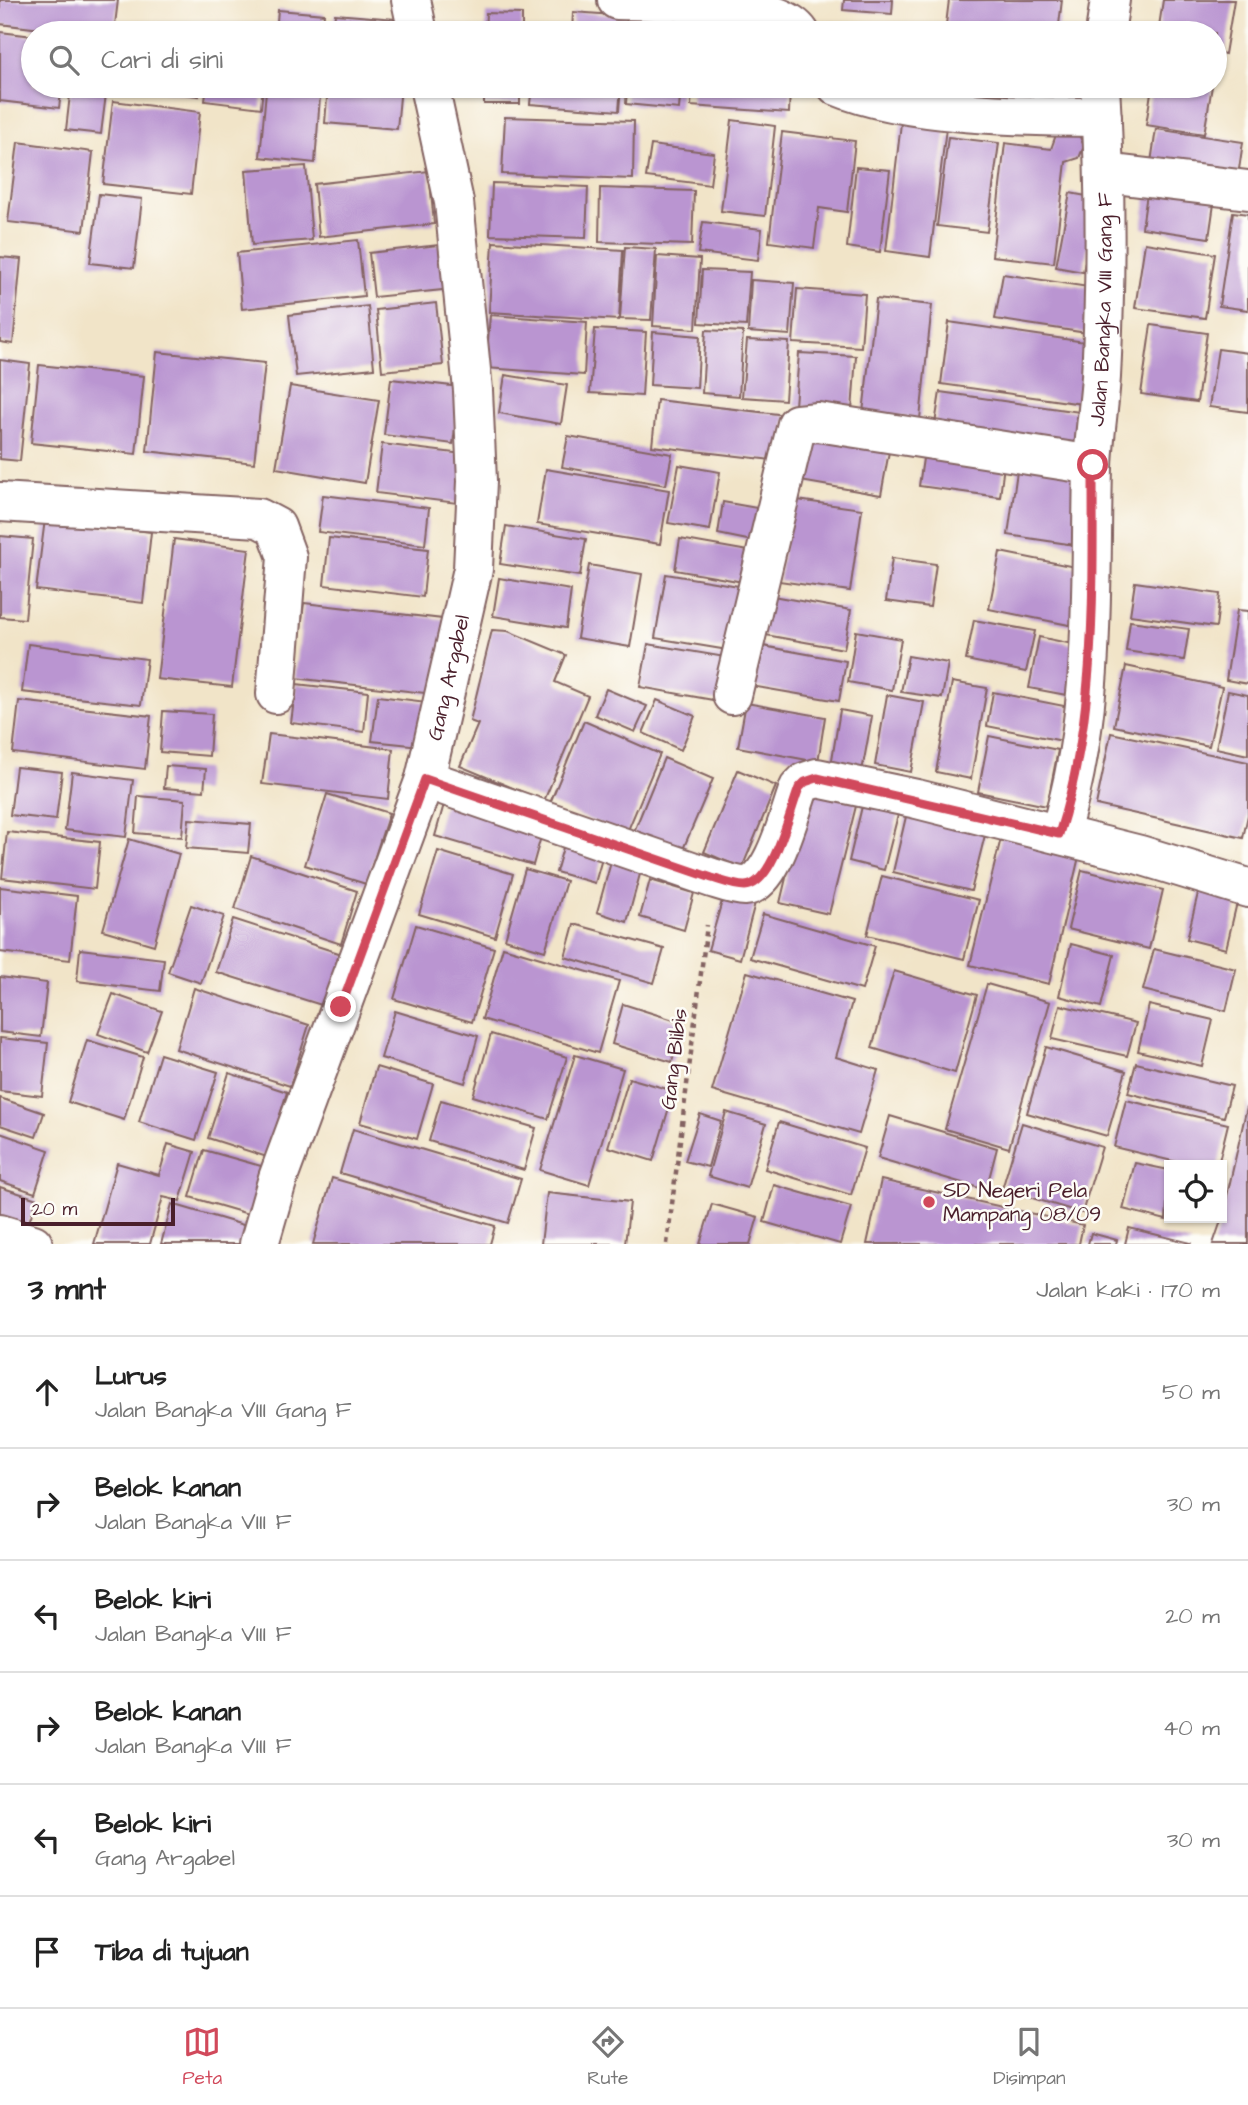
<!DOCTYPE html>
<html lang="id">
<meta charset="utf-8">
<style>
body{margin:0;font-family:"Architects Daughter",sans-serif;background:#f2f2f2;color:#222}
.controls{position:absolute;right:21px;bottom:21px;display:grid;overflow:hidden;border-radius:0px;box-shadow:0 2px 5px #0004}
.controls button{width:63px;height:63px;display:grid;place-items:center;padding:0;border:0;border-bottom:2px solid #e0e0e0;background:#fff;color:#222;font:35px sans-serif}
.scale{position:absolute;left:21px;bottom:18px;width:154px;box-sizing:border-box;padding-left:7px;border:4px solid #4a1f2b;border-top:0;font-size:19px;line-height:24px;white-space:nowrap;color:#4a1f2b;-webkit-text-stroke:5px #fdfcf7;paint-order:stroke}
.stop{position:absolute;width:21px;height:21px;margin:-16px;border:5px solid #d1495b;border-radius:50%;background:#fff}
.stop.end{background:#d1495b;border-color:#fff;box-shadow:0 2px 7px #0008}
.list{margin:0;padding:0;list-style:none}
h2{display:flex;justify-content:space-between;align-items:center;height:91px;margin:0;padding:0 28px;font-size:30px}
h2 small{font-size:23px;font-weight:400;color:#767676}
.list li{display:grid;grid-template-columns:46px 1fr auto;gap:21px;align-items:center;box-sizing:border-box;height:112px;padding:0 28px;border-top:2px solid #e0e0e0}
.list b{display:block;font-size:26px;white-space:nowrap}
.list p{margin:0;font-size:23px;white-space:nowrap;color:#767676}
.list em{font-size:23px;font-style:normal;color:#767676}
.icon{flex:none;width:38px;height:38px;fill:none;stroke:currentColor;stroke-width:2;stroke-linecap:round;stroke-linejoin:round}
.map{position:relative;flex:none;width:1248px;height:1244px;overflow:hidden}
.search{position:absolute;background:#fff;box-shadow:0 2px 5px #0004;left:21px;right:21px;top:21px;height:77px;display:flex;align-items:center;gap:18px;box-sizing:border-box;padding:0 24px;border-radius:38px;color:#767676;font-size:26px}
.sheet{height:763px;background:#fff}
nav{display:flex;justify-content:space-around;align-items:center;box-sizing:border-box;height:98px;border-top:2px solid #e0e0e0;background:#fff;font-size:19px;color:#767676}
nav a{display:grid;justify-items:center;gap:4px}
nav .on{color:#d1495b}
.map>svg:first-child{display:block}
.building{fill:#ba95d1}
.lines{fill:none;stroke-linecap:round;stroke-linejoin:round}
.street-casing{stroke:#846462;stroke-width:42}
.path{stroke:#846462;stroke-width:4.5;stroke-dasharray:5 5;stroke-linecap:butt}
.street{stroke:#fff;stroke-width:38}
.route{stroke:#d1495b;stroke-width:9}
.poi-dot{fill:#d1495b;stroke:#fdfcf7;stroke-width:2.5}
.labels{text-anchor:middle;dominant-baseline:central;stroke-width:5;stroke-linejoin:round;paint-order:stroke}
.street-label{font-size:21px;fill:#4a1f2b;stroke:#fdfcf7}
.poi-label{font-size:21px;fill:#4a1f2b;stroke:#fdfcf7;text-anchor:start}
</style>
<div class="map">
<svg width="1248" height="1244" viewBox="0 0 1248 1244">
<rect width="100%" height="100%" fill="#fdfcf7"/>
<filter id="ink" filterUnits="userSpaceOnUse"><feTurbulence type="fractalNoise" baseFrequency=".0143" numOctaves="2"/><feDisplacementMap in="SourceGraphic" scale="14" xChannelSelector="R" yChannelSelector="G"/><feConvolveMatrix kernelMatrix="1 2 1 2 8 2 1 2 1" color-interpolation-filters="sRGB"/></filter>
<filter id="wash" filterUnits="userSpaceOnUse"><feTurbulence type="fractalNoise" baseFrequency=".00686" numOctaves="4" result="noise"/><feDisplacementMap in="SourceGraphic" scale="28" xChannelSelector="R" yChannelSelector="G"/><feGaussianBlur stdDeviation="1.57" result="paint"/><feColorMatrix in="noise" values="0 0 0 0 0 0 0 0 0 0 0 0 0 0 0 0 0 1.4 0 .05"/><feComposite in="paint" operator="in"/></filter>
<g filter="url(#wash)">
<rect width="100%" height="100%" fill="#f1e4c8"/>
<g id="blocks">
<g class="building">
<polygon points="0,0 118,0 114,33 74,33 0,24"/>
<polygon points="844,0 893,0 892,14 843,10"/>
<polygon points="949,0 1062,0 1058,33 945,33"/>
<polygon points="1163,0 1234,0 1225,54 1215,52 1215,33 1158,33"/>
<polygon points="278,10 324,14 322,33 276,33"/>
<polygon points="573,12 627,16 626,33 572,33"/>
<polygon points="486,13 522,14 522,33 485,33"/>
<polygon points="335,14 407,20 406,33 333,33"/>
<polygon points="633,21 686,26 686,33 632,33"/>
<polygon points="696,24 793,31 793,33 695,33"/>
<polygon points="0,32 33,36 33,86 62,86 59,108 0,101"/>
<polygon points="71,86 107,86 101,134 66,130"/>
<polygon points="126,86 200,86 199,96"/>
<polygon points="207,86 263,86 261,108 205,101"/>
<polygon points="328,86 401,86 397,129 325,123"/>
<rect x="484" y="86" width="36" height="18"/>
<polygon points="532,86 621,86 619,111 530,104"/>
<polygon points="627,86 681,86 679,109 626,104"/>
<polygon points="692,86 790,86 789,113 691,106"/>
<polygon points="1152,86 1212,86 1204,134 1146,125"/>
<polygon points="266,91 320,96 315,163 260,157"/>
<polygon points="113,101 200,112 191,194 103,184"/>
<polygon points="505,117 634,121 633,179 502,174"/>
<polygon points="732,120 775,126 765,216 721,211"/>
<polygon points="901,123 946,128 930,257 886,251"/>
<polygon points="1156,129 1243,142 1237,183 1150,169"/>
<polygon points="782,132 855,141 847,212 819,208 814,248 769,242"/>
<polygon points="1056,135 1079,135 1084,146 1079,158 1066,162 1054,263 992,256 1005,143 1051,149"/>
<polygon points="948,137 999,143 987,232 937,226"/>
<polygon points="18,142 93,152 84,231 8,222"/>
<polygon points="651,145 714,153 710,185 646,177"/>
<polygon points="306,166 312,240 252,245 246,170"/>
<polygon points="856,167 890,170 880,252 847,247"/>
<polygon points="429,171 434,224 319,237 314,184"/>
<polygon points="1149,180 1216,190 1209,238 1142,228"/>
<polygon points="492,183 588,187 586,238 490,235"/>
<polygon points="600,188 694,191 692,245 599,242"/>
<polygon points="1070,193 1097,198 1083,272 1056,267"/>
<polygon points="99,194 142,199 134,268 90,263"/>
<polygon points="1233,212 1248,214 1248,310 1219,306"/>
<polygon points="703,222 762,229 758,260 698,253"/>
<polygon points="358,240 364,296 242,309 237,253"/>
<polygon points="493,242 623,250 619,320 489,312"/>
<polygon points="1145,243 1215,254 1205,318 1135,308"/>
<polygon points="447,244 452,289 374,297 369,253"/>
<polygon points="625,247 656,249 651,320 620,319"/>
<polygon points="657,256 700,259 696,329 653,326"/>
<polygon points="0,257 21,259 13,344 0,342"/>
<polygon points="702,270 750,272 746,326 699,323"/>
<polygon points="1003,274 1095,288 1087,333 995,319"/>
<polygon points="751,280 794,283 790,335 748,332"/>
<polygon points="797,289 865,294 861,347 793,343"/>
<polygon points="876,299 932,305 920,419 863,413"/>
<polygon points="436,303 443,365 382,371 376,310"/>
<polygon points="368,306 374,368 296,376 289,315"/>
<polygon points="490,315 587,322 584,375 486,368"/>
<polygon points="949,322 1099,344 1090,405 941,384"/>
<polygon points="1151,325 1207,333 1197,402 1141,394"/>
<polygon points="595,329 646,332 642,396 590,393"/>
<polygon points="706,330 743,332 739,396 702,393"/>
<polygon points="653,332 700,336 697,388 650,385"/>
<polygon points="747,340 789,342 785,400 742,397"/>
<polygon points="1218,349 1248,353 1248,412 1209,407"/>
<polygon points="157,352 265,363 254,463 147,451"/>
<polygon points="799,353 856,356 852,411 795,406"/>
<polygon points="0,360 30,364 20,461 0,459"/>
<polygon points="39,365 144,376 136,454 31,443"/>
<polygon points="505,375 567,385 561,424 499,413"/>
<polygon points="391,379 460,387 453,444 384,435"/>
<polygon points="290,386 379,400 365,483 276,468"/>
<polygon points="940,392 1087,413 1080,458 933,437"/>
<polygon points="657,400 786,415 780,461 652,446"/>
<polygon points="804,431 890,446 881,495 795,480"/>
<polygon points="568,436 672,454 666,485 562,467"/>
<polygon points="382,444 471,455 465,504 376,493"/>
<polygon points="925,445 1005,456 1000,497 919,486"/>
<polygon points="1019,457 1085,467 1075,545 1008,535"/>
<polygon points="679,465 720,472 710,530 668,523"/>
<polygon points="546,469 669,490 660,544 537,524"/>
<polygon points="323,495 429,508 425,545 318,532"/>
<polygon points="790,499 862,509 850,591 779,581"/>
<polygon points="723,502 768,510 762,543 718,534"/>
<polygon points="45,519 151,532 143,603 36,590"/>
<polygon points="506,526 586,539 580,576 500,564"/>
<polygon points="0,536 33,539 25,619 0,617"/>
<polygon points="329,538 428,549 423,597 324,585"/>
<polygon points="174,539 249,549 232,687 157,679"/>
<polygon points="680,539 754,552 749,583 675,570"/>
<polygon points="1000,552 1090,570 1079,627 989,609"/>
<polygon points="892,558 936,564 930,607 886,601"/>
<polygon points="589,565 642,574 630,647 577,638"/>
<polygon points="666,574 751,588 740,652 655,638"/>
<polygon points="499,578 571,590 566,628 493,616"/>
<polygon points="1135,582 1220,594 1216,627 1130,615"/>
<polygon points="767,595 851,610 844,649 760,634"/>
<polygon points="304,603 451,620 442,695 295,678"/>
<polygon points="1237,610 1248,611 1248,684 1226,680"/>
<polygon points="974,620 1035,631 1026,672 966,660"/>
<polygon points="1130,621 1189,629 1184,660 1126,651"/>
<polygon points="492,630 508,631 566,655 555,682 588,696 544,801 460,766 478,724 470,721"/>
<polygon points="856,631 901,639 892,690 848,682"/>
<polygon points="1039,637 1087,647 1077,697 1029,688"/>
<polygon points="28,644 147,659 141,705 22,692"/>
<polygon points="648,644 737,659 730,703 640,687"/>
<polygon points="752,644 846,661 839,701 745,685"/>
<polygon points="908,656 948,663 942,698 901,692"/>
<polygon points="1126,666 1222,687 1209,746 1114,726"/>
<polygon points="952,682 987,688 971,779 936,772"/>
<polygon points="296,684 368,692 364,732 291,723"/>
<polygon points="606,689 647,706 635,732 595,715"/>
<polygon points="1228,691 1248,695 1248,755 1216,748"/>
<polygon points="993,692 1069,707 1063,741 987,726"/>
<polygon points="887,695 924,702 911,772 875,765"/>
<polygon points="378,696 435,703 430,747 372,741"/>
<polygon points="657,700 695,716 681,750 643,733"/>
<polygon points="19,701 151,716 145,769 13,753"/>
<polygon points="746,703 825,717 818,762 738,747"/>
<polygon points="840,710 872,716 861,777 830,772"/>
<polygon points="163,711 212,714 209,756 160,752"/>
<polygon points="584,721 660,754 626,835 550,803"/>
<polygon points="1111,733 1248,762 1248,815 1243,838 1096,805"/>
<polygon points="269,734 393,749 388,799 262,784"/>
<polygon points="989,736 1058,750 1047,806 978,792"/>
<polygon points="664,758 713,779 681,854 633,834"/>
<polygon points="166,766 206,769 204,791 164,788"/>
<polygon points="16,767 62,772 56,820 10,815"/>
<polygon points="738,770 776,786 742,868 704,852"/>
<polygon points="72,772 133,780 126,837 65,830"/>
<polygon points="807,790 857,802 829,914 780,903"/>
<polygon points="327,794 389,813 366,884 305,865"/>
<polygon points="138,796 185,800 182,837 135,833"/>
<polygon points="446,797 544,826 533,865 435,836"/>
<polygon points="864,798 900,807 884,870 849,861"/>
<polygon points="908,808 987,827 971,891 893,872"/>
<polygon points="189,819 251,824 248,853 186,848"/>
<polygon points="1003,830 1081,848 1049,984 970,965"/>
<polygon points="7,832 100,842 95,889 2,878"/>
<polygon points="566,837 605,848 595,883 556,872"/>
<polygon points="129,839 179,854 154,945 103,930"/>
<polygon points="438,851 513,874 495,937 419,914"/>
<polygon points="613,855 643,863 627,922 597,912"/>
<polygon points="251,856 357,891 341,944 235,909"/>
<polygon points="525,869 566,881 545,951 505,939"/>
<polygon points="1082,870 1163,890 1149,949 1068,929"/>
<polygon points="882,876 979,900 964,959 867,935"/>
<polygon points="650,880 694,893 684,930 640,917"/>
<polygon points="1200,885 1239,894 1226,949 1187,939"/>
<polygon points="0,887 77,896 70,960 0,952"/>
<polygon points="724,894 755,903 740,959 708,950"/>
<polygon points="191,905 224,916 201,983 168,972"/>
<polygon points="763,914 875,946 862,990 750,958"/>
<polygon points="233,919 348,956 331,1008 216,972"/>
<polygon points="574,924 664,949 654,983 565,957"/>
<polygon points="416,925 494,948 472,1022 394,999"/>
<polygon points="1071,944 1114,955 1101,1007 1059,996"/>
<polygon points="503,947 619,981 598,1053 482,1019"/>
<polygon points="80,949 164,959 160,991 77,981"/>
<polygon points="1154,949 1236,969 1226,1011 1143,990"/>
<polygon points="894,971 977,995 955,1073 872,1048"/>
<polygon points="747,972 852,1002 836,1057 878,1070 859,1134 712,1091"/>
<polygon points="0,977 47,983 41,1037 0,1032"/>
<polygon points="987,984 1050,1002 1009,1148 945,1129"/>
<polygon points="194,988 309,1025 290,1086 176,1049"/>
<polygon points="113,994 162,1011 147,1052 98,1034"/>
<polygon points="623,1004 683,1023 672,1062 612,1044"/>
<polygon points="1060,1005 1136,1023 1127,1056 1052,1039"/>
<polygon points="1149,1005 1213,1020 1202,1066 1138,1051"/>
<polygon points="395,1011 478,1036 465,1083 381,1058"/>
<polygon points="491,1034 567,1057 548,1119 473,1096"/>
<polygon points="0,1038 48,1043 42,1096 0,1091"/>
<polygon points="87,1040 143,1057 124,1120 68,1102"/>
<polygon points="1046,1047 1126,1071 1107,1136 1027,1113"/>
<polygon points="160,1054 218,1072 196,1140 139,1122"/>
<polygon points="575,1055 623,1069 589,1185 540,1170"/>
<polygon points="1136,1063 1232,1086 1224,1117 1128,1093"/>
<polygon points="376,1067 433,1084 417,1139 360,1123"/>
<polygon points="229,1073 287,1092 267,1157 208,1138"/>
<polygon points="629,1078 674,1091 653,1161 608,1147"/>
<polygon points="0,1098 44,1113 36,1137 0,1125"/>
<polygon points="441,1100 536,1128 524,1170 429,1141"/>
<polygon points="1126,1100 1228,1124 1218,1165 1189,1165 1114,1147"/>
<polygon points="1248,1102 1248,1244 1213,1244 1222,1218"/>
<polygon points="726,1112 766,1124 747,1188 708,1176"/>
<polygon points="700,1114 721,1121 708,1167 685,1161"/>
<polygon points="890,1116 997,1148 986,1190 878,1158"/>
<polygon points="779,1122 865,1148 851,1195 765,1169"/>
<polygon points="1022,1123 1102,1147 1082,1213 1002,1189"/>
<polygon points="353,1129 521,1179 508,1223 340,1173"/>
<polygon points="0,1133 49,1150 35,1193 0,1181"/>
<polygon points="168,1144 195,1152 180,1201 163,1197 150,1244 94,1244 117,1163 159,1175"/>
<polygon points="204,1150 268,1168 255,1216 190,1197"/>
<polygon points="1135,1163 1169,1170 1166,1220 1123,1209"/>
<polygon points="332,1178 495,1226 490,1244 313,1244"/>
<polygon points="881,1180 1083,1225 1079,1244 867,1244"/>
<polygon points="774,1185 851,1207 840,1244 764,1222"/>
<polygon points="0,1187 37,1199 24,1236 0,1228"/>
<polygon points="547,1193 630,1202 625,1244 541,1244"/>
<polygon points="172,1204 250,1227 245,1244 161,1244"/>
<polygon points="712,1204 758,1217 750,1244 700,1244"/>
<polygon points="1129,1228 1191,1243 1190,1244 1125,1244"/>
<polygon points="1091,1233 1117,1240 1116,1244 1088,1244"/>
</g>
</g>
</g>
<g filter="url(#ink)">
<use href="#blocks" fill-opacity="0" stroke="#846462" stroke-width="2"/>
<g class="lines">
<defs>
<g id="street">
<polyline points="411,0 418,33"/>
<path d="M617 0C657 1 779 0 800 33"/>
<polyline points="1105,33 1110,0"/>
<path d="M837 86C906 115 1026 117 1102 117"/>
<polyline points="1106,173 1248,190"/>
<polyline points="0,502 259,518 276,527 287,557 276,694"/>
<polyline points="732,695 797,424 818,422 1093,465"/>
<path d="M425 779 712 878C722 881 735 886 745 886 773 885 790 811 799 788L805 782 817 778 917 799 1140 855 1248 888"/>
<path id="s1" d="M1059 834C1097 715 1090 590 1093 467 1094 437 1099 407 1101 377 1106 280 1106 183 1100 86"/>
<polyline points="0,1234 33,1244"/>
<path id="s2" d="M259 1244 278 1178 425 779 473 569 477 481 473 390 454 202 429 86"/>
</g>
</defs>
<use href="#street" class="street-casing"/>
<polyline class="path" points="667,1244 707,925"/>
<use href="#street" class="street"/>
</g>
</g>
<g class="lines" filter="url(#ink)">
<path class="route" d="M341 1007 425 779 712 878C722 881 735 886 745 886 773 885 790 811 799 788L805 782 817 778 1059 834C1097 716 1093 588 1093 465"/>
</g>
<circle class="poi-dot" cx="929" cy="1202" r="7"/>
<g class="labels">
<g class="street-label">
<text stroke="none"><textPath href="#s1" startOffset="528">Jalan Bangka VIII Gang F</textPath></text>
<text stroke="none"><textPath href="#s2" startOffset="598">Gang Argabel</textPath></text>
<text transform="translate(674 1059) rotate(-83)">Gang Blibis</text>
</g>
<g class="poi-label">
<text x="943" y="1190">SD Negeri Pela<tspan x="943" dy="24">Mampang 08/09</tspan></text>
</g>
</g>
</svg>
<div class="controls">
<button><svg class="icon" aria-label="locate" viewBox="0 0 24 24"><circle cx="12" cy="12" r="6"/><path d="M12 2v4M12 18v4M2 12h4M18 12h4"/></svg></button>
</div>
<div class="scale">20 m</div>
<div class="stop" style="left:1093px;top:465px"></div>
<div class="stop end" style="left:341px;top:1007px"></div>
<div class="search"><svg class="icon" aria-label="search" viewBox="0 0 24 24"><circle cx="10" cy="10" r="6"/><path d="M15 15l6 6"/></svg>Cari di sini</div>
</div>
<section class="sheet">
<h2>3 mnt<small>Jalan kaki · 170 m</small></h2>
<ul class="list">
<li><svg class="icon" aria-label="ahead" viewBox="0 0 24 24"><path d="M12 20V5M6 11l6-6 6 6"/></svg><div><b>Lurus</b><p>Jalan Bangka VIII Gang F</p></div><em>50 m</em></li>
<li><svg class="icon" aria-label="right" viewBox="0 0 24 24"><path d="M7 20v-9h11M14 6l5 5-5 5"/></svg><div><b>Belok kanan</b><p>Jalan Bangka VIII F</p></div><em>30 m</em></li>
<li><svg class="icon" aria-label="left" viewBox="0 0 24 24"><path d="M17 20v-9H6M10 6l-5 5 5 5"/></svg><div><b>Belok kiri</b><p>Jalan Bangka VIII F</p></div><em>20 m</em></li>
<li><svg class="icon" aria-label="right" viewBox="0 0 24 24"><path d="M7 20v-9h11M14 6l5 5-5 5"/></svg><div><b>Belok kanan</b><p>Jalan Bangka VIII F</p></div><em>40 m</em></li>
<li><svg class="icon" aria-label="left" viewBox="0 0 24 24"><path d="M17 20v-9H6M10 6l-5 5 5 5"/></svg><div><b>Belok kiri</b><p>Gang Argabel</p></div><em>30 m</em></li>
<li><svg class="icon" aria-label="arrive" viewBox="0 0 24 24"><path d="M6 21V4h12l-3 4 3 4H6"/></svg><div><b>Tiba di tujuan</b></div></li>
</ul>
</section>
<nav>
<a class="on"><svg class="icon" aria-label="map" viewBox="0 0 24 24"><path d="M3 6l6-2 6 2 6-2v14l-6 2-6-2-6 2zM9 4v14M15 6v14"/></svg>Peta</a>
<a><svg class="icon" aria-label="directions" viewBox="0 0 24 24"><path d="M12 3l9 9-9 9-9-9zM9 14v-3h6M13 9l2 2-2 2"/></svg>Rute</a>
<a><svg class="icon" aria-label="saved" viewBox="0 0 24 24"><path d="M7 4h10v16l-5-4-5 4z"/></svg>Disimpan</a>
</nav>
